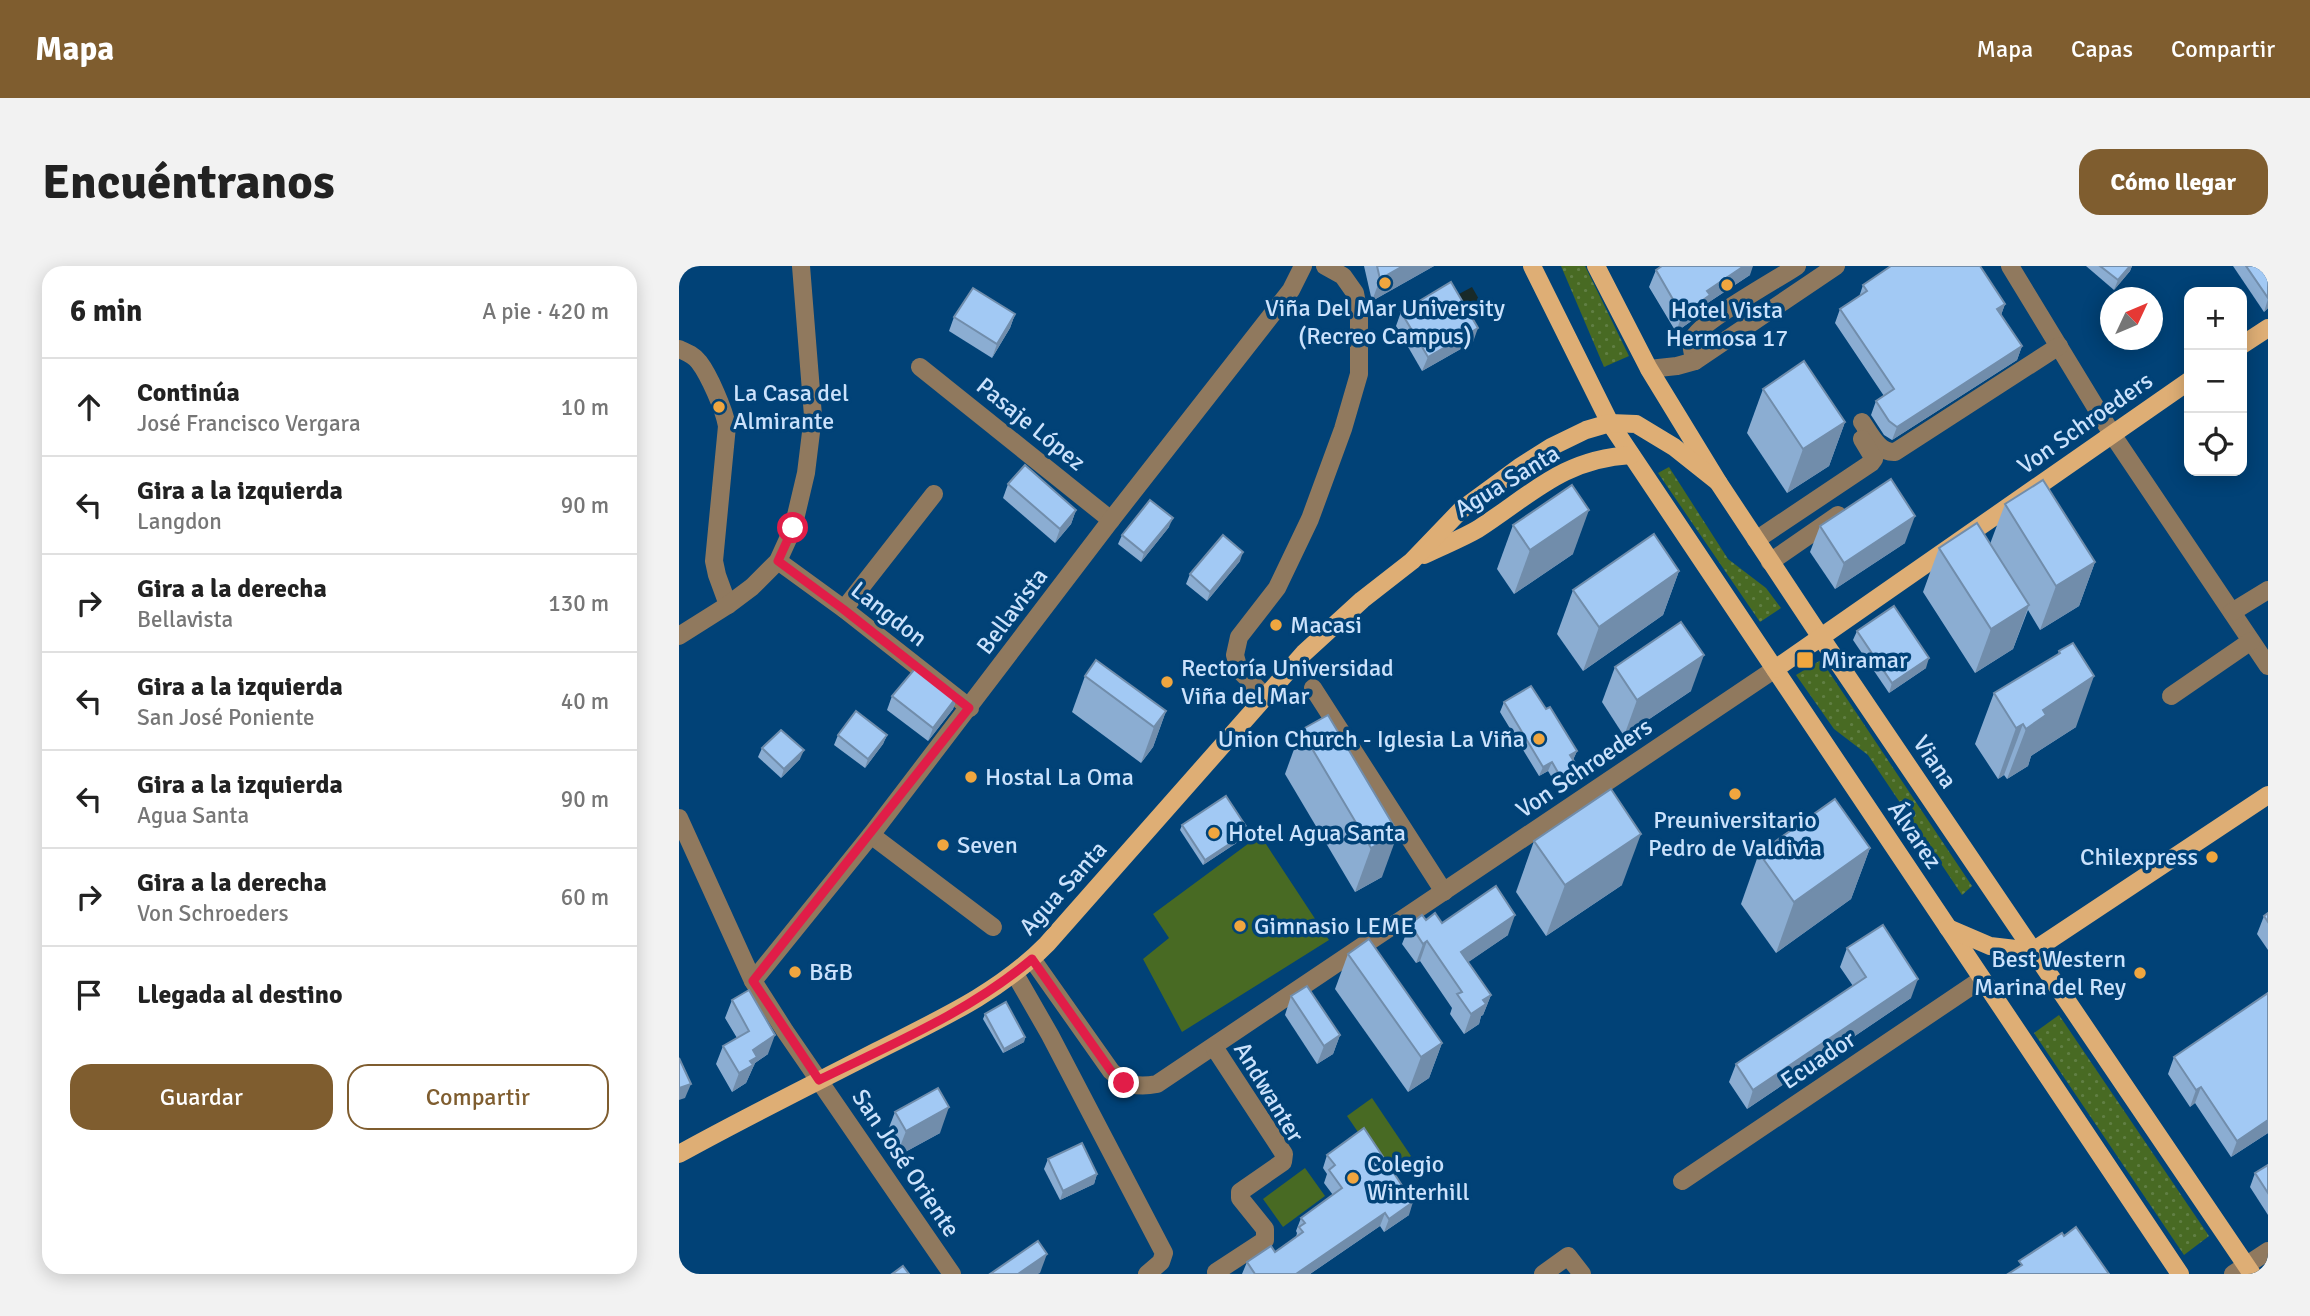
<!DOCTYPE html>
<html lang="es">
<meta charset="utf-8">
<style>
body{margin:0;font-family:Signika,sans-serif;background:#f2f2f2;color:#222}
.controls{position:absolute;right:21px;top:21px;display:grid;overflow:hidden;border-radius:14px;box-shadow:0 4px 18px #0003}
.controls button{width:63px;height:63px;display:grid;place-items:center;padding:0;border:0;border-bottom:2px solid #e0e0e0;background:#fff;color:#222;font:35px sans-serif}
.compass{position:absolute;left:1421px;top:21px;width:63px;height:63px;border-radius:50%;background:#fff;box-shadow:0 4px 18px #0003;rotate:46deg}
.stop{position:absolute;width:21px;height:21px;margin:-16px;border:5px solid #e11d48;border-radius:50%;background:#fff}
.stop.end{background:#e11d48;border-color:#fff;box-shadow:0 2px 7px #0008}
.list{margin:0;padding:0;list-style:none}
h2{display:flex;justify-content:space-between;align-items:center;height:91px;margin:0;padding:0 28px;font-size:30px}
h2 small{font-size:23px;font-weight:400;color:#767676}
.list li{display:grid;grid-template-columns:46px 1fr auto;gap:21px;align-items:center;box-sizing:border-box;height:98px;padding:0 28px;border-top:2px solid #e0e0e0}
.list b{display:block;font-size:26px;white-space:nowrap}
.list p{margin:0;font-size:23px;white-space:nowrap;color:#767676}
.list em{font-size:23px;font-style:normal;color:#767676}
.actions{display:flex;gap:14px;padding:21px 28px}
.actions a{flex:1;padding:16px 0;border:2px solid #7f5d2f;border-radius:21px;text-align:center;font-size:24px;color:#7f5d2f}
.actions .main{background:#7f5d2f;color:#fff}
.icon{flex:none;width:38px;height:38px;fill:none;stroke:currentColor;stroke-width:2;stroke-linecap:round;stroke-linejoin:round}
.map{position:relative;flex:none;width:1589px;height:1008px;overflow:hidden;border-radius:21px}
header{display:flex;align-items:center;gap:42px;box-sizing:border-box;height:98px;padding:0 35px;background:#7f5d2f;color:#fff}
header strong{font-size:33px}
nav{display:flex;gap:38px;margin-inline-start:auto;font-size:24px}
.intro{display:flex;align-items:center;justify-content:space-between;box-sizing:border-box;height:168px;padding:0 42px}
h1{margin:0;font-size:49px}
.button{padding:18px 32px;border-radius:21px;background:#7f5d2f;color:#fff;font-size:24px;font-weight:700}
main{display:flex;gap:42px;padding:0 42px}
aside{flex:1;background:#fff;border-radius:21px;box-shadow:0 4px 18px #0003}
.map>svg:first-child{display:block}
.grass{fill:url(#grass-dots)}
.pitch{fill:#486a23}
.water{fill:#182a29}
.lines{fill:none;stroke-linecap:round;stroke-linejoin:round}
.minor{stroke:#90795e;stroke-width:18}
.major{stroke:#deae75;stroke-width:18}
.wall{fill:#8badd2}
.shaded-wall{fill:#718dab}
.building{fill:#a2c9f4;stroke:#718dab;stroke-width:2}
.route{stroke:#e11d48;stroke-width:9}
.poi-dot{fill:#f0a63f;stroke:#014277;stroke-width:2.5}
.labels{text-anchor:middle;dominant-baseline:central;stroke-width:7;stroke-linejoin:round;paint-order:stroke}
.poi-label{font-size:24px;fill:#cbe2fc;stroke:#014277;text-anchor:start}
.street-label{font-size:24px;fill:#cbe2fc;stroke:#014277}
</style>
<header>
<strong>Mapa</strong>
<nav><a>Mapa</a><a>Capas</a><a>Compartir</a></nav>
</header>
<div class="intro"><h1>Encuéntranos</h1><a class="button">Cómo llegar</a></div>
<main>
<aside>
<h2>6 min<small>A pie · 420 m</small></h2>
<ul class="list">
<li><svg class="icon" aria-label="ahead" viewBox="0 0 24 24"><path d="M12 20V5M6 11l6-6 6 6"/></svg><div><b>Continúa</b><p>José Francisco Vergara</p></div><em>10 m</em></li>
<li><svg class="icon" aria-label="left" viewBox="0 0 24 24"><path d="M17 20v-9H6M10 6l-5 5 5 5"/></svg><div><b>Gira a la izquierda</b><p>Langdon</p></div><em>90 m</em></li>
<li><svg class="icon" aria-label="right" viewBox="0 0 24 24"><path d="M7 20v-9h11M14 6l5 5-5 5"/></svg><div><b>Gira a la derecha</b><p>Bellavista</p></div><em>130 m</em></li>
<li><svg class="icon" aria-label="left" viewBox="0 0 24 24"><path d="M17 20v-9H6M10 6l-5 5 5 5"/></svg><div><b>Gira a la izquierda</b><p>San José Poniente</p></div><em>40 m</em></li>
<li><svg class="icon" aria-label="left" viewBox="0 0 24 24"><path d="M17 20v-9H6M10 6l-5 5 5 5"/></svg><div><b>Gira a la izquierda</b><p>Agua Santa</p></div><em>90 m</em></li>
<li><svg class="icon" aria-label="right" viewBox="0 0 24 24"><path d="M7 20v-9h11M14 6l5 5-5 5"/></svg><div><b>Gira a la derecha</b><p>Von Schroeders</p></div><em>60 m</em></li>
<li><svg class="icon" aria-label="arrive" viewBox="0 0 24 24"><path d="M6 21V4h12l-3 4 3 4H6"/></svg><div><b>Llegada al destino</b></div></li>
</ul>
<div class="actions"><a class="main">Guardar</a><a>Compartir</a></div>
</aside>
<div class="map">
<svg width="1589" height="1008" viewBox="0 0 1589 1008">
<defs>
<pattern id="grass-dots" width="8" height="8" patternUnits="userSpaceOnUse" patternTransform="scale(1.75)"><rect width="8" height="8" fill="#486a23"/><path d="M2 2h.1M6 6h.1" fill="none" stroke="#617f44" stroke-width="1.8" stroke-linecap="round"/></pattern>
</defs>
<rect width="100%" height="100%" fill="#014277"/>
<g class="grass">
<polygon points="882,0 906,0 950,90 925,101"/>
<polygon points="990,201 1049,293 1087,322 1102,342 1081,356 979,207"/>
<polygon points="1142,394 1293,620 1283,629 1189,489 1155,463 1117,409"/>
<polygon points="1380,749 1530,970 1505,989 1355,767"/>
</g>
<g class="pitch">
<polygon points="581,569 650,674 503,766 464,693 490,672 474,648"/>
<polygon points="693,832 732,890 707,907 668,850"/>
<polygon points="626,902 646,930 604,961 584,933"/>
</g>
<polygon class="water" points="793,21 805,42 793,49 780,28"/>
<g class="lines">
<g class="minor">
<polyline points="1331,0 1433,168 1589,400"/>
<path d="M0 83C7 86 15 89 20 96 30 109 45 143 48 160L35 295 38 309 49 339"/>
<path d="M1016 95C1014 88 1011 80 1014 73 1020 56 1099 13 1118 0"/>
<polyline points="241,101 432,254"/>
<polyline points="970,103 998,100 1016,95 1157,0"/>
<path d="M1183 156C1192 169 1200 187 1216 186L1380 80"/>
<polyline points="1077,274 1192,197 1195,193 1183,173"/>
<polyline points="99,295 165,343 291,442"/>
<polyline points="1091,296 1159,249"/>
<polyline points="165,343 255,228"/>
<polyline points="1553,346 1589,324"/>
<polyline points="0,370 49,339 73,321 99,295 114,262 127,207 134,150 122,0"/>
<polyline points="634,422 765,626"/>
<polyline points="586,430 560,404 556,389 560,371 598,322 631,253 664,163 680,108 680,48 676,27 664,10 646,0"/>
<polyline points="1492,430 1572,375"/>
<polyline points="0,552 74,715 106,765 273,1008"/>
<polyline points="192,569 314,661"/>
<path d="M353 693 432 805C447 819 458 822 478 818L1096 403"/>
<polyline points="336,708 371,769 485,987 482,996 468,1008"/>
<polyline points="74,715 192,569 432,254 612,24 624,0"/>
<polyline points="535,781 605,888 604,896 561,926 561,932 586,963 586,974 537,1006"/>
<polyline points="1003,915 1303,713"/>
<polyline points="864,1008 889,990 903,1008"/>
<polyline points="1554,1008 1589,985"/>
</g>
<g class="major">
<polyline points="853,0 931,157 1501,1008"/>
<polyline points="917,0 970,103 1039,216 1141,370 1573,1008"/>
<polyline points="1563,79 1589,62"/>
<path d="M745 289C763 280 782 273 799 263 853 228 884 193 952 189"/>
<polyline points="1096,403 1510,115"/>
<polyline points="1269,662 1311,680 1354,685"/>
<polyline points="1354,685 1589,529"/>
<path d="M0 888C65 852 132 819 198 785 259 754 320 727 368 678L625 387 683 334 733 295 782 244 842 200 872 181 907 164 931 157 957 158 995 181 1039 216"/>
</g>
</g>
<g class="wall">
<polygon points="685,0 755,0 693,35"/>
<polygon points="1407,0 1453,0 1451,5 1435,24"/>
<polygon points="1554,0 1589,0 1589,42 1585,46"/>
<polygon points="977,4 1071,9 1027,38 1025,46 997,66 970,21"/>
<polygon points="1184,19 1326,38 1322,49 1343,80 1338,94 1213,174 1205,169 1192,149 1197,135 1205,130 1156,57 1161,43 1180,31"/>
<polygon points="722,46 794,76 743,105 717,60"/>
<polygon points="336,48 331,62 313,92 270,65 275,51"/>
<polygon points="1084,123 1166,156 1150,200 1108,227 1068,167"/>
<polygon points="329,218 397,244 392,258 376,277 324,232"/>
<polygon points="1326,238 1416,296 1400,340 1361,364 1349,344 1334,383 1296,407 1244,326 1260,282 1311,278"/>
<polygon points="834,259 894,288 835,328 818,303"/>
<polygon points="1141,260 1226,277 1156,323 1131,286"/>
<polygon points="490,261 462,296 439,278 443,269"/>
<polygon points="561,295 528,335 507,318 511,308"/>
<polygon points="1000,305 984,349 904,405 878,368 894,324"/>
<polygon points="1178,365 1247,402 1210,427 1174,374"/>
<polygon points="1394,377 1397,461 1352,490 1349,500 1328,513 1325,509 1319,513 1296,478 1315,427 1379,389 1380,385"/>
<polygon points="936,401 1012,425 945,470 923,436"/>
<polygon points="406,410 487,445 474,481 462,497 393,446"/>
<polygon points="279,429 274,443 249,475 208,444 213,430"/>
<polygon points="825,436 867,443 898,485 894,494 898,500 895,510 878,520 869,505 860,510 821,446"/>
<polygon points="649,449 703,611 676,626 606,508 622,464"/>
<polygon points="159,469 208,469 204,478 186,502 155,479"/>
<polygon points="83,482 121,493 102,512 79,491"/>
<polygon points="503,559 568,570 524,599 501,564"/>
<polygon points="855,575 943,619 867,670 837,626"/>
<polygon points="1191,582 1172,633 1097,687 1062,638 1080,587"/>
<polygon points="1589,647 1589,684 1578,668 1585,650"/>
<polygon points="747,654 829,669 789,696 812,729 804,749 802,750 800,758 785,768 771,748 773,742 741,695 737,697 723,678 731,658"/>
<polygon points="1168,682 1232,732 1068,843 1050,816 1057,798 1174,720 1161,701"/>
<polygon points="669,688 763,777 750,812 729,826 656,723"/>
<polygon points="612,730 661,769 654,788 638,798 606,749"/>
<polygon points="53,734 89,788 76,797 67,817 53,826 37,798 44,780 58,772 46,752"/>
<polygon points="306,748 346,771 345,776 324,787 304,753"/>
<polygon points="1495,791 1589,867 1552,891 1516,837 1511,841 1489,808"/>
<polygon points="216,846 261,867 217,891 206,872"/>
<polygon points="648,889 730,949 705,966 701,960 631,1008 563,1008 568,996 596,986 617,971 618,967 617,965 622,952 654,929 645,917 648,908 644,902"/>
<polygon points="369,893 418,908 415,918 381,934 365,903"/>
<polygon points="1589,899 1589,949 1571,921 1576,907"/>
</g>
<g class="shaded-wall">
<polygon points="724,0 755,0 693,35 701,13"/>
<polygon points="1065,0 1074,0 1071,9 1027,38 1025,46 997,66 1003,49 1028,25"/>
<polygon points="1451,0 1453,0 1451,5 1435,24 1439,14"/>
<polygon points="1589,33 1589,42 1585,46"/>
<polygon points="1326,38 1321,52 1318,43"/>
<polygon points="336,48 331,62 313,92 318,78"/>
<polygon points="799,62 794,76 743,105 749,91"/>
<polygon points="1343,80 1338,94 1213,174 1218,161"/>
<polygon points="1166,156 1150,200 1108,227 1124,183"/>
<polygon points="397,244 392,258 376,277 381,263"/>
<polygon points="910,244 894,288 835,328 851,284"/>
<polygon points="1236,250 1226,277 1156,323 1165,297"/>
<polygon points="494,252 490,261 462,296 465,287"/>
<polygon points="564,286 561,295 528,335 531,326"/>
<polygon points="1416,296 1400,340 1361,364 1377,320"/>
<polygon points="1000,305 984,349 904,405 920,361"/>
<polygon points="1350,339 1334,383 1296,407 1312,363"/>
<polygon points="1025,389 1012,425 945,470 958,434"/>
<polygon points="1250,392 1247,402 1210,427 1213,417"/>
<polygon points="1415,410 1397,461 1352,490 1349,500 1328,513 1347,463 1364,444"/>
<polygon points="279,429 274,443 249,475 254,462"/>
<polygon points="487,445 474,481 462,497 475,461"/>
<polygon points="1344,458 1325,509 1319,513 1337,462"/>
<polygon points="208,469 204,478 186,502 189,493"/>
<polygon points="125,484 121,493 102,512 105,503"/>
<polygon points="898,485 894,494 891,489"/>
<polygon points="873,496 869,505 860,510 864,501"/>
<polygon points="898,500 895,510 878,520 881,510"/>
<polygon points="570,565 568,570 524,599 526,594"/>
<polygon points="719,567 703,611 676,626 692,582"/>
<polygon points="962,568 943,619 867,670 886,619"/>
<polygon points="1191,582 1172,633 1097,687 1115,636"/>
<polygon points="836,649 829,669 775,706 782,686"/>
<polygon points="748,675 741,695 737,697 744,678"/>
<polygon points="1239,713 1232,732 1068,843 1074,824"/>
<polygon points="812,729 804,749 802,750 800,758 785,768 792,748 804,734"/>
<polygon points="96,769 89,788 76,797 67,817 53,826 60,807 74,784"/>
<polygon points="661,769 654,788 638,798 645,780"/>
<polygon points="346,771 345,776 324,787 325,783"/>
<polygon points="763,777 750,812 729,826 742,791"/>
<polygon points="12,818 6,832 0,834 0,822"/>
<polygon points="1522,821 1516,837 1511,841 1517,824"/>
<polygon points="270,841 261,867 217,891 227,865"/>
<polygon points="1589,854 1589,867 1552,891 1558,875"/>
<polygon points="418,908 415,918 381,934 384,925"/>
<polygon points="734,936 730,949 705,966 710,953"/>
<polygon points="706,947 701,960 631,1008 617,1008"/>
<polygon points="368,988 361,1007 359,1008 339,1008"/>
</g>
<g class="building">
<polygon points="698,0 724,0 701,13"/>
<polygon points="983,0 1065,0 1028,25 1031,29 1003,49 977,4"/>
<polygon points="1212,0 1301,0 1326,38 1318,43 1343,80 1218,161 1210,155 1197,135 1215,123 1161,43 1188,25 1184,19"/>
<polygon points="1421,0 1451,0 1439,14"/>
<polygon points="1567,0 1589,0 1589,32"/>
<polygon points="772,16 799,62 749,91 722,46"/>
<polygon points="294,22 336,48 318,78 275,51"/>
<polygon points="1125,95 1166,156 1124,183 1084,123"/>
<polygon points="346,199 397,244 381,263 329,218"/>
<polygon points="1212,213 1236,250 1165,297 1141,260"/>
<polygon points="1364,214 1416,296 1377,320 1326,238"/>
<polygon points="893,219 910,244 851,284 834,259"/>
<polygon points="471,234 494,252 465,287 443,269"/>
<polygon points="1298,257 1350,339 1312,363 1260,282"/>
<polygon points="975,268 1000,305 920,361 894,324"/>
<polygon points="544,269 564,286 531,326 511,308"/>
<polygon points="1215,340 1250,392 1213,417 1178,365"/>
<polygon points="1002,356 1025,389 958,434 936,401"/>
<polygon points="1394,377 1415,410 1364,444 1367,449 1347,463 1344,458 1337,462 1315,427 1381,387 1380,385"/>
<polygon points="417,394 487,445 475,461 406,410"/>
<polygon points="239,399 279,429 254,462 213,430"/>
<polygon points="852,420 867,443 871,441 898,485 891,489 898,500 881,510 873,496 864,501 825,436"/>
<polygon points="177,445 208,469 189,493 159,469"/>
<polygon points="649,449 719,567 692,582 622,464"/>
<polygon points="102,464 125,484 105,503 83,482"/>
<polygon points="932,523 962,568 886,619 855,575"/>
<polygon points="547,530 570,565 526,594 503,559"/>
<polygon points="1156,533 1191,582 1115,636 1080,587"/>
<polygon points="817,620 836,649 782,686 812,729 804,734 807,738 792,748 778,728 783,726 748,675 744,678 731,658 743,649 747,654 756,647 763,657"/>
<polygon points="1589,647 1589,656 1585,650"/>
<polygon points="1204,659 1239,713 1074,824 1057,798 1187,711 1168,682"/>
<polygon points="690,673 763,777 742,791 669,688"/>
<polygon points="628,720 661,769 645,780 612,730"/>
<polygon points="70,724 96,769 74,784 78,791 71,795 74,799 60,807 44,780 70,765 53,734"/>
<polygon points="1589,727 1589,854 1558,875 1522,821 1517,824 1495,791"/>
<polygon points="327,736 346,771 325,783 306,748"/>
<polygon points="0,792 12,818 0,822"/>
<polygon points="259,822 270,841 227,865 216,846"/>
<polygon points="685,862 734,936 710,953 706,947 617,1008 576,1008 568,996 592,980 596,986 624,966 620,961 626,957 622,952 663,922 650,904 656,899 648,889"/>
<polygon points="403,877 418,908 384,925 369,893"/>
<polygon points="1589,899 1589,927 1576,907"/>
<polygon points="1397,961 1430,1008 1329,1008 1343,999 1340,995 1383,967 1385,970"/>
<polygon points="359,975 368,988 339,1008 311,1008"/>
<polygon points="224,1000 230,1008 213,1008"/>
</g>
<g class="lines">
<path class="route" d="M114 262 99 295 164 343 290 442 74 715 140 814C213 778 290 746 353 693L432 805 445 817"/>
</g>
<g class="poi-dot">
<circle cx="706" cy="17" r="7"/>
<circle cx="1048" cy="19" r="7"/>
<circle cx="40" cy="141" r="7"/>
<circle cx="597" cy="359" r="7"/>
<rect x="1117" y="385" width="18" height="18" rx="3.5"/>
<circle cx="488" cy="416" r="7"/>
<circle cx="860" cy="473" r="7"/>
<circle cx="292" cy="511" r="7"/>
<circle cx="1056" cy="528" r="7"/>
<circle cx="535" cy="567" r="7"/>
<circle cx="264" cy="579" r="7"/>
<circle cx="1533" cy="591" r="7"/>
<circle cx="561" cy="660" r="7"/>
<circle cx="116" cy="706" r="7"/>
<circle cx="1461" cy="707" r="7"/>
<circle cx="674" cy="912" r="7"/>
</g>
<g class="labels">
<g class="poi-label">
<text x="706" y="42" text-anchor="middle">Viña Del Mar University<tspan x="706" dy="28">(Recreo Campus)</tspan></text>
<text x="1048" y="44" text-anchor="middle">Hotel Vista<tspan x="1048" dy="28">Hermosa 17</tspan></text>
<text x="54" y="127">La Casa del<tspan x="54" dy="28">Almirante</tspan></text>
<text x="611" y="359">Macasi</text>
<text x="1142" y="394">Miramar</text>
<text x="502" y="402">Rectoría Universidad<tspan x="502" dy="28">Viña del Mar</tspan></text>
<text x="846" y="473" text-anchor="end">Union Church - Iglesia La Viña</text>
<text x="306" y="511">Hostal La Oma</text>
<text x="1056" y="554" text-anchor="middle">Preuniversitario<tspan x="1056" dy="28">Pedro de Valdivia</tspan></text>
<text x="549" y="567">Hotel Agua Santa</text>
<text x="278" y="579">Seven</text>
<text x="1519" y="591" text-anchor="end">Chilexpress</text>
<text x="575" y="660">Gimnasio LEME</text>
<text x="1447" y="693" text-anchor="end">Best Western<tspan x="1447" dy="28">Marina del Rey</tspan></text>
<text x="130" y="706">B&amp;B</text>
<text x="688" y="898">Colegio<tspan x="688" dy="28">Winterhill</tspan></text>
</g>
<g class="street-label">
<text transform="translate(1406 157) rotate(-35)">Von Schroeders</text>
<text transform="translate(352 158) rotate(39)">Pasaje López</text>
<text transform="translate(828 215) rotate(-31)">Agua Santa</text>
<text transform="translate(333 345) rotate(-53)">Bellavista</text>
<text transform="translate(210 348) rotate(38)">Langdon</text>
<text transform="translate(1256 496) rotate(56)">Viana</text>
<text transform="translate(905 502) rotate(-34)">Von Schroeders</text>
<text transform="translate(1236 569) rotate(56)">Álvarez</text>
<text transform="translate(384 622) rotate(-48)">Agua Santa</text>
<text transform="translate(1139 794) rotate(-34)">Ecuador</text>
<text transform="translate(590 826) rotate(59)">Andwanter</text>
<text transform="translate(227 897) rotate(56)">San José Oriente</text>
</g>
</g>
</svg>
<div class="controls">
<button>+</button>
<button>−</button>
<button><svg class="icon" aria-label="locate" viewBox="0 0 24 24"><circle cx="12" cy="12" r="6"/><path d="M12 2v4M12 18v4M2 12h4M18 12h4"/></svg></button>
</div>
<svg class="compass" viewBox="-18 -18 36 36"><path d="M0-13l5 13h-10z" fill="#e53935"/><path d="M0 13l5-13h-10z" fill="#767676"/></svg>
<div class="stop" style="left:114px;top:262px"></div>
<div class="stop end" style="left:445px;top:817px"></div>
</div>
</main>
